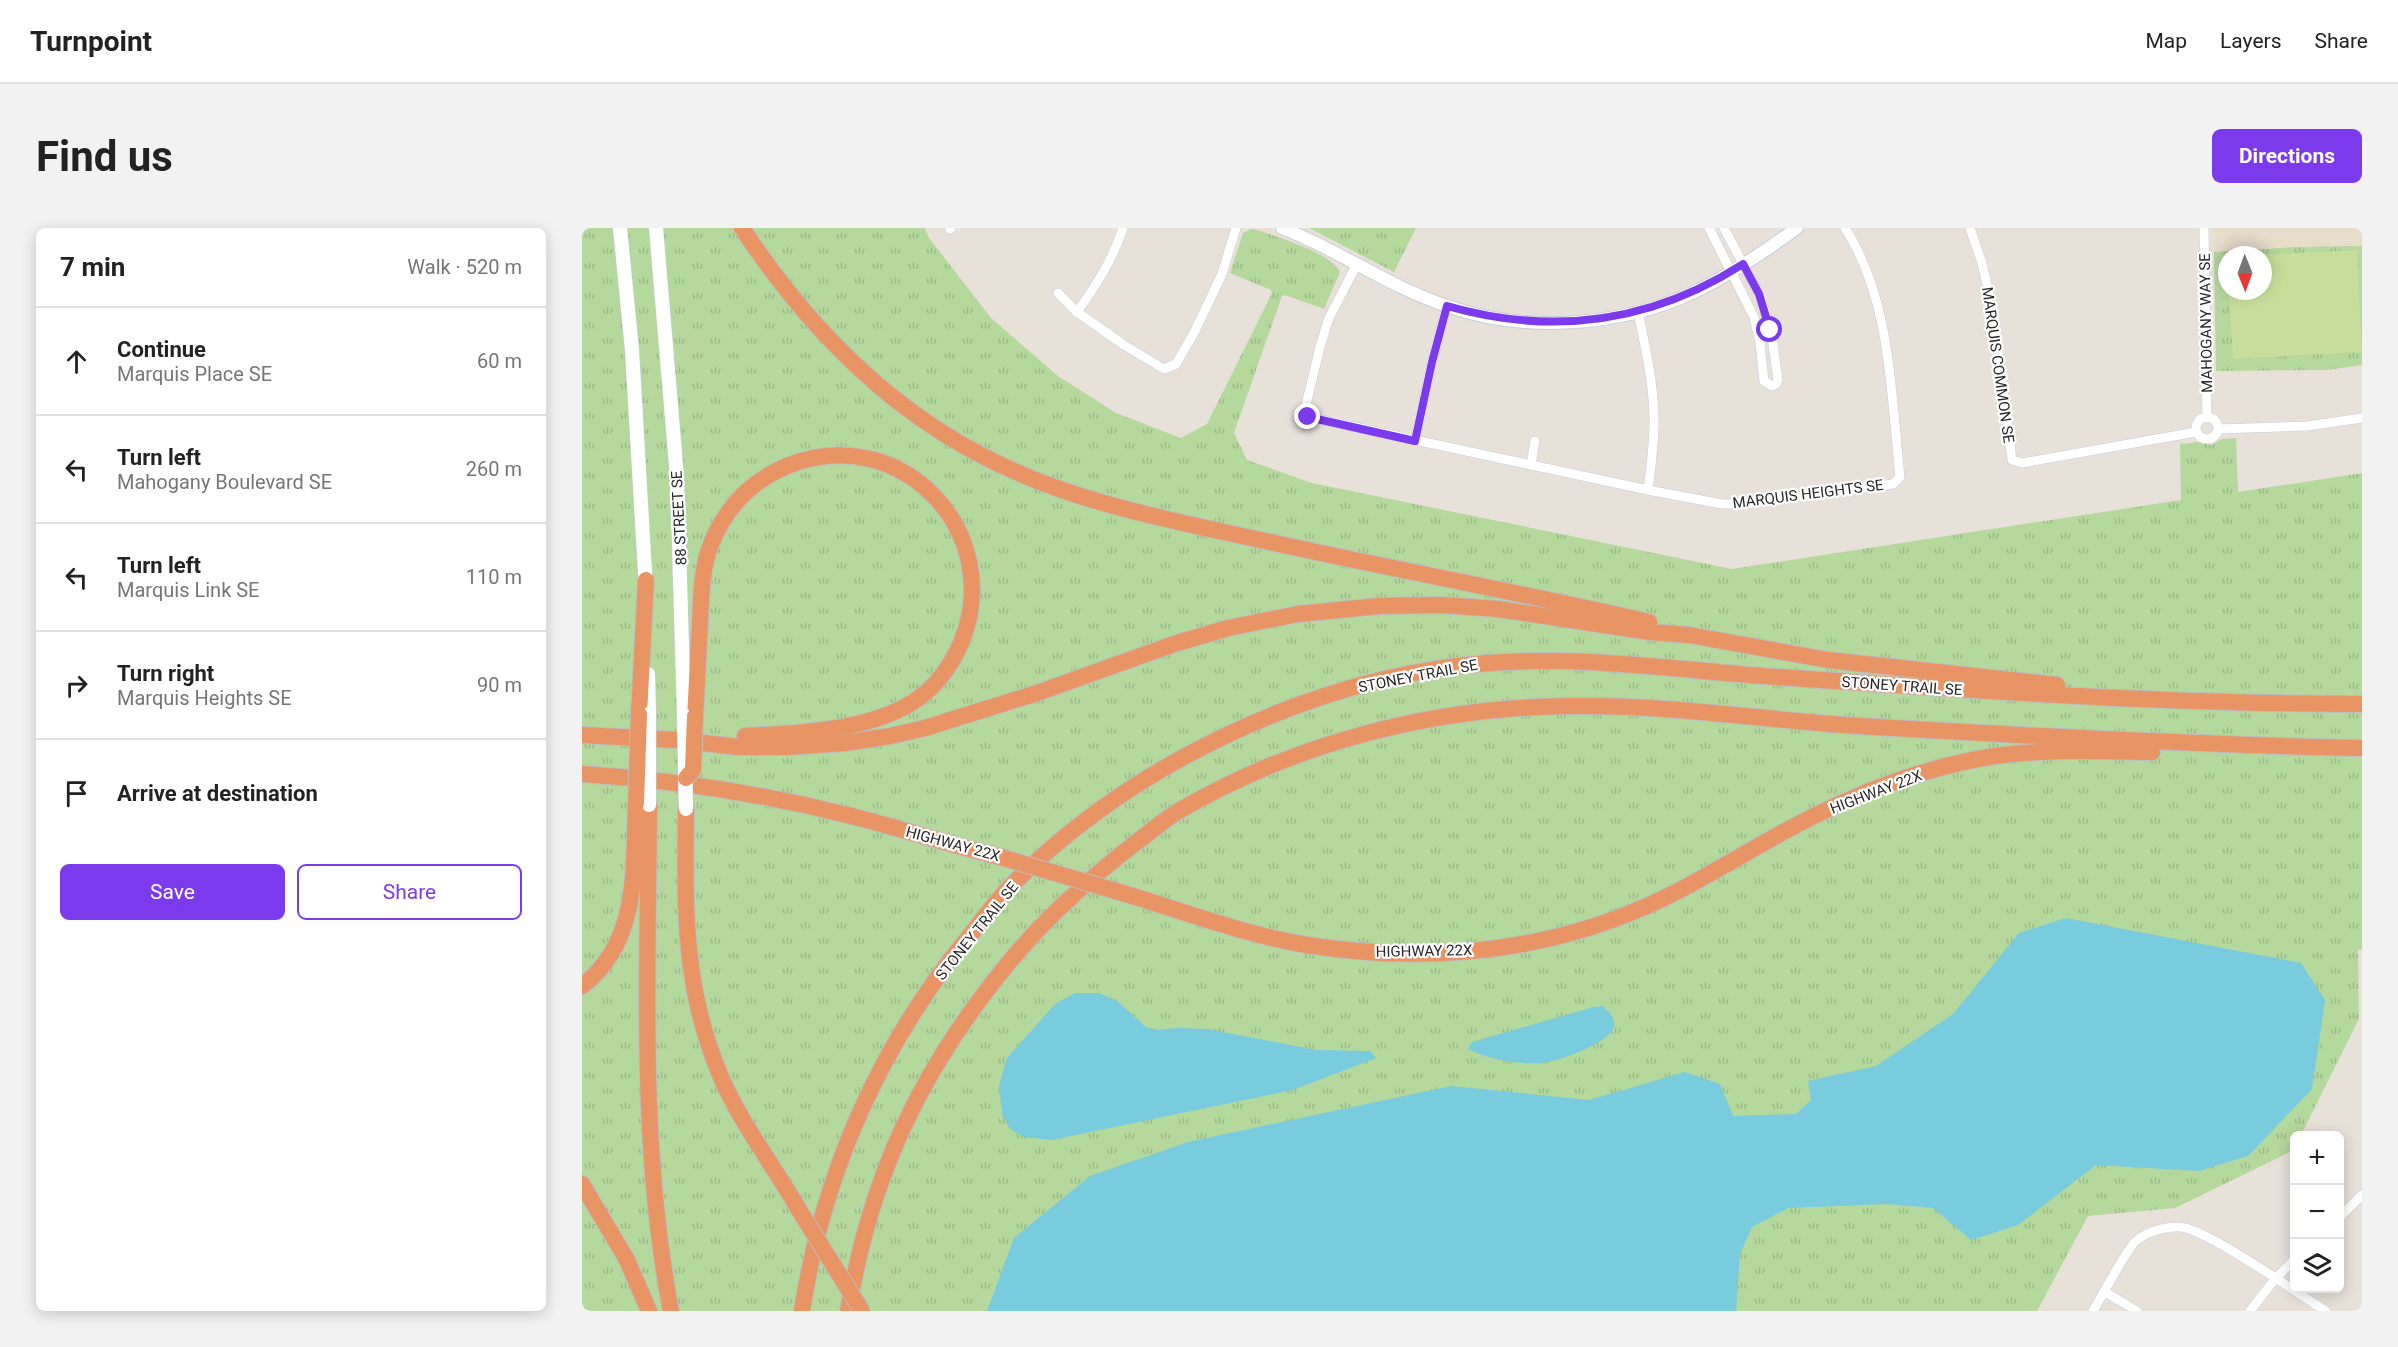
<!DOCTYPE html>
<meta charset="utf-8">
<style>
body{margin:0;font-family:Roboto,sans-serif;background:#f2f2f2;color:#222}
.controls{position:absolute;right:18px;bottom:18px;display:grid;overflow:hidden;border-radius:9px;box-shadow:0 3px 15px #0003}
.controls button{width:54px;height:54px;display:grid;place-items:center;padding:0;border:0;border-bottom:2px solid #e0e0e0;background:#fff;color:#222;font:30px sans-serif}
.compass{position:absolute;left:1636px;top:18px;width:54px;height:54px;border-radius:50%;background:#fff;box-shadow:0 3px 15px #0003;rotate:179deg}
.stop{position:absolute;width:18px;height:18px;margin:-14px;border:4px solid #7c3aed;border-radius:50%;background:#fff}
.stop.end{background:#7c3aed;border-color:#fff;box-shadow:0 2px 6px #0008}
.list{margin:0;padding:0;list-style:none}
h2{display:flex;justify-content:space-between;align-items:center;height:78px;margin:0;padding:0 24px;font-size:26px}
h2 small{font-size:20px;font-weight:400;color:#767676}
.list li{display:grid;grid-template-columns:39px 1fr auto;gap:18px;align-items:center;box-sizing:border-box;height:108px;padding:0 24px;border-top:2px solid #e0e0e0}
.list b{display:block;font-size:22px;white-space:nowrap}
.list p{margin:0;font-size:20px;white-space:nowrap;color:#767676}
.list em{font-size:20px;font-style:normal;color:#767676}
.actions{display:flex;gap:12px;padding:18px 24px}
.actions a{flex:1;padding:14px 0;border:2px solid #7c3aed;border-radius:9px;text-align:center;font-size:21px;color:#7c3aed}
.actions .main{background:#7c3aed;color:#fff}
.icon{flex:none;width:33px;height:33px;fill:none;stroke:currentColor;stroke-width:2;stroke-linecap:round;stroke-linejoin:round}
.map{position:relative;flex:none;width:1780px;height:1083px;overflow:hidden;border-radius:9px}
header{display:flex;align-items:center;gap:36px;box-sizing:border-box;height:84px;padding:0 30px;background:#fff;border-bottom:2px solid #e0e0e0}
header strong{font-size:28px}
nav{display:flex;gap:33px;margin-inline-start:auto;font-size:21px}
.intro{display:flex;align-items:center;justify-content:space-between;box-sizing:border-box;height:144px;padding:0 36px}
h1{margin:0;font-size:42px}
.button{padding:15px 27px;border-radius:9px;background:#7c3aed;color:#fff;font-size:21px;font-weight:700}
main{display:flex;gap:36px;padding:0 36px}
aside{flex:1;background:#fff;border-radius:9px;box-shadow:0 3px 15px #0003}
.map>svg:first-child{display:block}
.education{fill:#e8dccb}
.grass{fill:url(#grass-tufts);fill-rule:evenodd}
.pitch{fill:#c6de9a}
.water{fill:#79cbde}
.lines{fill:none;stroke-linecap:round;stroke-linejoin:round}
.minor-casing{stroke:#c9cdd7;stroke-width:10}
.tertiary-casing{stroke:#c9cdd7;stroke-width:14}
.secondary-casing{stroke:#c9cdd7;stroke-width:15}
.motorway-casing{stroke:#bebebe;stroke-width:18}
.minor{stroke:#fff;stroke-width:9}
.tertiary{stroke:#fff;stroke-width:12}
.secondary{stroke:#fff;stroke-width:14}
.motorway{stroke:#e99464;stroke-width:16}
.secondary-bridge-casing{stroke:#c9cdd7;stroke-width:15;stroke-linecap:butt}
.motorway-bridge-casing{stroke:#bebebe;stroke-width:18;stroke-linecap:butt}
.secondary-bridge{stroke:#fff;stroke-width:14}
.motorway-bridge{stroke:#e99464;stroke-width:16}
.route{stroke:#7c3aed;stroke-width:8}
.labels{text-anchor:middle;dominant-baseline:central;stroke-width:4.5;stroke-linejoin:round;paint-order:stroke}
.street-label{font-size:15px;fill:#272727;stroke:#fff}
</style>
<header>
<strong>Turnpoint</strong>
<nav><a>Map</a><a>Layers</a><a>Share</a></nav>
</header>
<div class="intro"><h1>Find us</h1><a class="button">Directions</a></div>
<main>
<aside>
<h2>7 min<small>Walk · 520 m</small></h2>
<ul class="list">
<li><svg class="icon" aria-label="ahead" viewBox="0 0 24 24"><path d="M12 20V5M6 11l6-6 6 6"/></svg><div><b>Continue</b><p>Marquis Place SE</p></div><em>60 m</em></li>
<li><svg class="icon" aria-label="left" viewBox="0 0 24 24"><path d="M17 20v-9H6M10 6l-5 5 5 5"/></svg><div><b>Turn left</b><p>Mahogany Boulevard SE</p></div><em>260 m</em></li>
<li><svg class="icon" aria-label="left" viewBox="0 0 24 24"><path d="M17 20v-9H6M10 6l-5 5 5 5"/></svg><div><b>Turn left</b><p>Marquis Link SE</p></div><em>110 m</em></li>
<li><svg class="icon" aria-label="right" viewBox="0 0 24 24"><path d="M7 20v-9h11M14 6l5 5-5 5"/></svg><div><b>Turn right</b><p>Marquis Heights SE</p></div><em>90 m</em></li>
<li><svg class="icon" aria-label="arrive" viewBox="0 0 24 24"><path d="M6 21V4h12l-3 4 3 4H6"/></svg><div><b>Arrive at destination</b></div></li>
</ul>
<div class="actions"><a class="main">Save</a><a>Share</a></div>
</aside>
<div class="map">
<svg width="1780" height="1083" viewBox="0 0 1780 1083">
<defs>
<pattern id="grass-tufts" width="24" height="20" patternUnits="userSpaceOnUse" patternTransform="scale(1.5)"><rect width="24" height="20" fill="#b5d89d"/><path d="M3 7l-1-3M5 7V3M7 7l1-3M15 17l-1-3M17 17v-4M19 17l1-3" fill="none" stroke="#9cb987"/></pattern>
</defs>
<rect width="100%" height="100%" fill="#e8e1da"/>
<polygon class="education" points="1632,0 1780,0 1780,18 1712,19 1632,24"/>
<g class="grass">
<path d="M0 0H343L347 10 409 90 476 148 534 185 599 210 625 196 690 65 689 62 648 45 661 5 670 1 676 2C695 9 750 25 758 44L742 81 703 67 700 68 652 205 665 232 730 255 1150 341 1599 272 1598 215 1602 216 1615 214 1629 217 1640 211 1654 210 1656 264 1780 245V721L1776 722 1777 791 1719 907 1712 908V922L1593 980 1506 988 1455 1083H0Z"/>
<polygon points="727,0 834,0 812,44"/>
<path d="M1780 18V137L1745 142 1634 143 1632 24 1712 19ZM1645 27H1681V63H1645Z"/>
</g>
<polygon class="pitch" points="1775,22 1780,124 1651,131 1647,63 1681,63 1681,27"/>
<g class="water">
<polygon points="1484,690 1719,735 1743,772 1730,861 1666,928 1617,943 1514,937 1436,997 1389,1012 1351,980 1304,976 1206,980 1170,999 1158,1026 1154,1083 405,1083 432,1010 508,948 606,914 869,858 1007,872 1103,844 1138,856 1151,888 1214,886 1229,872 1226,853 1294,838 1371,786 1437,705"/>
<polygon points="493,765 517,765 535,773 564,799 576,802 596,800 625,801 735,822 788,823 794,830 711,862 470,912 442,909 428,901 420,886 417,857 425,830 473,776"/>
<path d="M1021 778C1026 784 1034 789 1032 798 1029 815 975 834 959 835 935 836 907 832 886 821L890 814 1012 779Z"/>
</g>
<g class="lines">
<defs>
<g id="minor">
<polyline points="1127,0 1172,89 1178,115 1182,153 1190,158 1194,156 1196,152 1189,102 1177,66 1142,0"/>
<polyline points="1388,0 1400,35 1411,83 1430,232 1440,235 1614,204"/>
<polyline points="1622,0 1625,190"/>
<polyline points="368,1 369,0"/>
<path d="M775 36 747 90 738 119 722 185 726 189 1066 262 1140 276H1164L1311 256 1318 249C1309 167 1309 71 1263 0"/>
<path d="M476 65 495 84C515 56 530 33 541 0"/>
<polyline points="495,84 542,117 582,141 594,136 613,103 640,46 654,0"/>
<path d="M1056 84C1063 118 1071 152 1072 187 1073 212 1069 237 1066 262"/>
<circle cx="1625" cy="200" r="11"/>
<polyline points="1636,201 1725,198 1780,190"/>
<polyline points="833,213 850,134 865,78"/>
<polyline points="949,237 953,213"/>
<polyline points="1758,989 1780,967"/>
<polyline points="1523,1064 1555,1083"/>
<path d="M1511 1083C1520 1068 1544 1022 1554 1013 1564 1004 1584 998 1597 999 1622 999 1718 1067 1744 1083"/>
<polyline points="1668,1083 1693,1051 1712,1032"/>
</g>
<path id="tertiary" d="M700 0C757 22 807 59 865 78 942 105 1036 99 1110 65 1147 48 1182 24 1215 0"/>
<g id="secondary">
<polyline points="38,0 50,122 64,361"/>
<polyline points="74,0 95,249 102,487"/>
<polyline points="66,446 67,486"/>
</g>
<g id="motorway">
<path d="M160 0C220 91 298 173 395 225 482 272 578 290 674 311 805 340 936 364 1067 394"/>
<polyline points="57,486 64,352"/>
<path d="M113 488C115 457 116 427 118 397 119 371 119 341 129 316 144 279 169 253 205 238 318 192 425 304 379 415 369 438 353 460 331 474 288 502 214 506 163 508"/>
<polyline points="0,507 95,512 156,519 205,519 263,515 308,508 343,500 455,465 592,416 646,400 716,386 797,378 859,377 916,381 1068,404 1107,407 1246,432 1475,457"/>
<path d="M0 546C89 552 178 565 265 587 315 599 364 616 415 628"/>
<path d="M67 577C66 746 57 917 89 1083"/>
<path d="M104 581C103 676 100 759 139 849 159 896 192 938 217 982"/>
<path d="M544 666C603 684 664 707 725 717 802 729 880 729 956 713 1004 703 1054 685 1098 662 1153 633 1206 598 1264 573 1311 552 1363 536 1413 528 1465 521 1518 523 1570 524"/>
<path d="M0 758C58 713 51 642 54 576"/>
<polyline points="0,956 45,1032 67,1083"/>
<path d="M220 1083C241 945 299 814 389 706 401 691 412 676 425 662 546 537 733 448 906 435 1008 427 1109 444 1210 450 1400 463 1589 476 1780 476"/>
<path d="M266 1083C288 949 338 843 424 738 462 691 508 650 556 613 571 602 585 589 600 581 720 512 858 478 994 478 1089 477 1183 492 1277 498 1445 508 1612 517 1780 520"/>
</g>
</defs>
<use href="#minor" class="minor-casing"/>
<use href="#tertiary" class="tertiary-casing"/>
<use href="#secondary" class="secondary-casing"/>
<use href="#motorway" class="motorway-casing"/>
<use href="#minor" class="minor"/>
<use href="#tertiary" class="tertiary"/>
<use href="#secondary" class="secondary"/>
<use href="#motorway" class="motorway"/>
<defs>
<g id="secondary-bridge">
<polyline points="67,486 67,577"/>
<polyline points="102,487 104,581"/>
</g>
<g id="motorway-bridge">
<polyline points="104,550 111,542 113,488"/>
<polyline points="54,576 57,486"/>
<polyline points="415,628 544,666"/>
<polyline points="217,982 280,1083"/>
</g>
</defs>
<use href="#secondary-bridge" class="secondary-bridge-casing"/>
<use href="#motorway-bridge" class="motorway-bridge-casing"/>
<use href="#secondary-bridge" class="secondary-bridge"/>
<use href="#motorway-bridge" class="motorway-bridge"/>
</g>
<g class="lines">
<path class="route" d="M726 189 833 213 850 134 865 78C970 108 1069 95 1161 36L1177 66 1188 102"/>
</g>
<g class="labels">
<g class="street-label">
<text transform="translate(1624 95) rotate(-91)">MAHOGANY WAY SE</text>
<text transform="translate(1416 137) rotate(82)">MARQUIS COMMON SE</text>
<text transform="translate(1226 266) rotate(-7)">MARQUIS HEIGHTS SE</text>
<text transform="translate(97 290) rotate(-93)">88 STREET SE</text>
<text transform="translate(836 448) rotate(-11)">STONEY TRAIL SE</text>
<text transform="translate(1320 458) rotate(4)">STONEY TRAIL SE</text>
<text transform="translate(1294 564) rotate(-21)">HIGHWAY 22X</text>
<text transform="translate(371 616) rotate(15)">HIGHWAY 22X</text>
<text transform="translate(395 703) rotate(-51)">STONEY TRAIL SE</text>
<text transform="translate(842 723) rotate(-1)">HIGHWAY 22X</text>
</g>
</g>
</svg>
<div class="controls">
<button>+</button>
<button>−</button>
<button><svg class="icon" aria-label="layers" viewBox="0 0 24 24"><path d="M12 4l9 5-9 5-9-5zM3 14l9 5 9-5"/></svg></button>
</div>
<svg class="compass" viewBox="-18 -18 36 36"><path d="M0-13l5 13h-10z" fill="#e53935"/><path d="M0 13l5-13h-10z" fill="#767676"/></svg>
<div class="stop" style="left:1188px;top:102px"></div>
<div class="stop end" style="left:726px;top:189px"></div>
</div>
</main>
